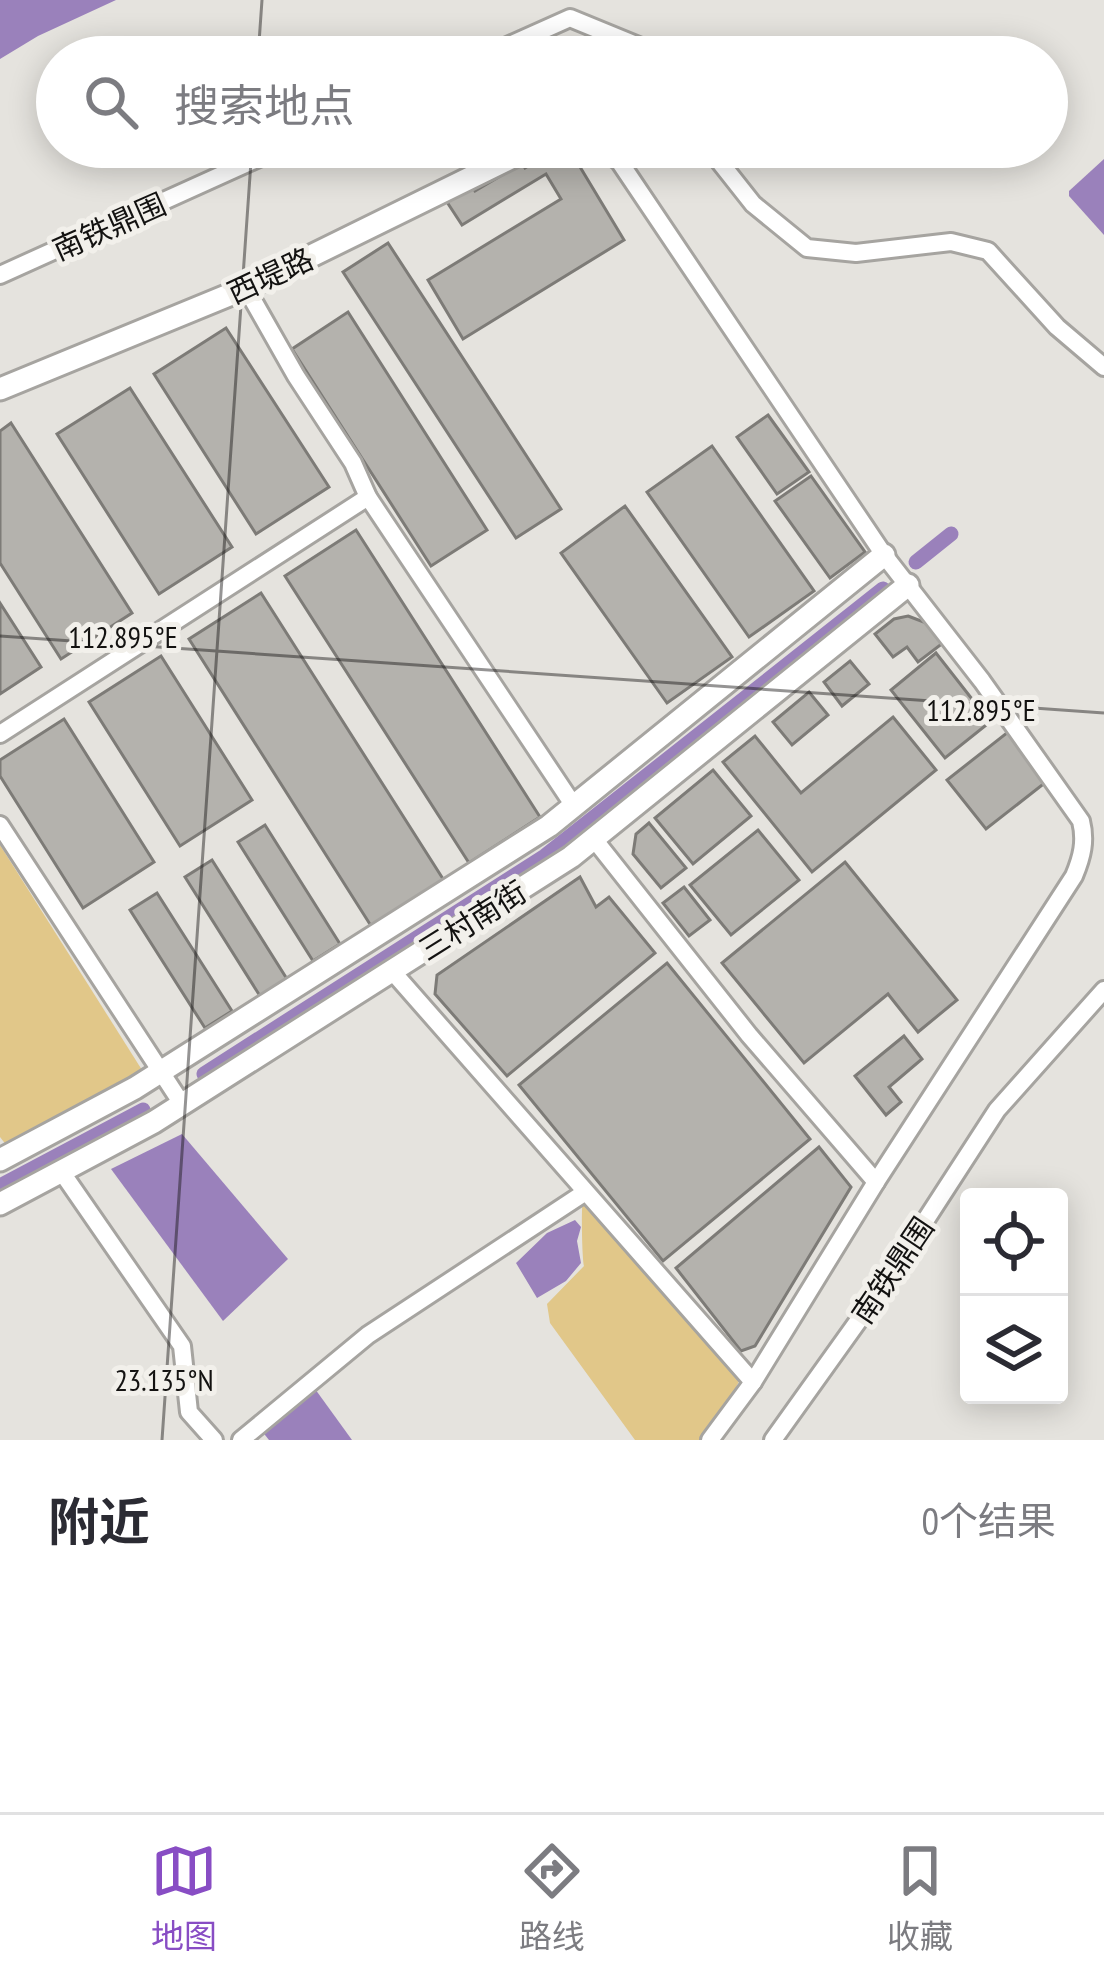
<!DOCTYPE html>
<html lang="zh">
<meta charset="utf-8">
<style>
body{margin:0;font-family:"PT Sans Narrow","Noto Sans SC",sans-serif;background:#f2f2f3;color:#2b2b33}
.controls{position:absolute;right:36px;bottom:36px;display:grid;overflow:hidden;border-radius:12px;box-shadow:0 6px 30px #0003}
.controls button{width:108px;height:108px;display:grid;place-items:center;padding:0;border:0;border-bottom:3px solid #e1e1e2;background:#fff;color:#2b2b33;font:60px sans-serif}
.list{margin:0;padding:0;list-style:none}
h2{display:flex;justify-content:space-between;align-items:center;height:156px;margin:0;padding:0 48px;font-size:51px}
h2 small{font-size:39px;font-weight:400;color:#7c7c81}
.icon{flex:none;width:66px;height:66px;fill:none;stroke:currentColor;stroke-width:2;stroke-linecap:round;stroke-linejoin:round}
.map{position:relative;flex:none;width:1104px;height:1440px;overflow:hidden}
.search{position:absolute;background:#fff;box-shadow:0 6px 30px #0003;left:36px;right:36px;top:36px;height:132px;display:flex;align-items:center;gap:30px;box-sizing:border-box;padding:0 42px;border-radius:66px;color:#7c7c81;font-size:45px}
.sheet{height:372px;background:#fff}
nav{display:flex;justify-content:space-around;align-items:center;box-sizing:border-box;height:168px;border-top:3px solid #e1e1e2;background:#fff;font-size:33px;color:#7c7c81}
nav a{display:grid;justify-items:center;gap:6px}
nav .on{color:#884dc4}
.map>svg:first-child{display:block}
.green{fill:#e1c789}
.water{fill:#9a81bb}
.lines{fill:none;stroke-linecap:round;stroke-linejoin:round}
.canal{stroke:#9a81bb;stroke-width:15}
.building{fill:#b4b2ad;stroke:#7d7b77;stroke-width:3}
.minor-casing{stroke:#a6a4a0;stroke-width:22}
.tertiary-casing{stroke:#a6a4a0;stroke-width:27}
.minor{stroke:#fff;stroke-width:16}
.tertiary{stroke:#fff;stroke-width:21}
.ticks{fill:none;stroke:#131211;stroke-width:3;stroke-opacity:0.45}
.labels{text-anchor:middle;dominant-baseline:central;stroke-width:10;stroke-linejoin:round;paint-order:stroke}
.street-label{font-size:30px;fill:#131211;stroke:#f2f0eb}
.ticks-label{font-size:30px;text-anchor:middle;fill:#131211;stroke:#f2f0eb;stroke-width:10;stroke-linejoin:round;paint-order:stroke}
</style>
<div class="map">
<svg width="1104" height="1440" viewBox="0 0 1104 1440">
<rect width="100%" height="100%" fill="#e5e3de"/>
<g class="green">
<polygon points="0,845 142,1070 7,1146 0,1137"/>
<path d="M583 1199 741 1377 729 1402 700 1440H635L550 1323 547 1304 584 1266C582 1259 581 1206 583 1199Z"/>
</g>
<g class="water">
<polygon points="0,0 116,0 38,36 0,59"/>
<polygon points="1104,159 1104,235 1069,196 1069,191"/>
<polygon points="182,1134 288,1259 223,1321 111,1169"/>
<polygon points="575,1220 581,1227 577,1241 581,1263 566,1281 537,1298 516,1263 547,1233"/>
<polygon points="310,1382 352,1440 269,1440 261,1430"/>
</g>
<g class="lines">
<g class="canal">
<polyline points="916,562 951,534"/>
<polyline points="204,1074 545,856 883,589"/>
<polyline points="0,1186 143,1110"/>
</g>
</g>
<g class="building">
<polygon points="559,147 568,147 624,240 463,339 428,280 561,199 546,174 462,225 445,199 470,183 475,191 522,163 525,168"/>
<polygon points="388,243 561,509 516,538 343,272"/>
<polygon points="348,312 487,530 431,566 292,349"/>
<polygon points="226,328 329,487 256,534 154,374"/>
<polygon points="130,388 232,547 159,594 57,434"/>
<polygon points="768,415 809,472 777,494 737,437"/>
<polygon points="11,423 132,613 61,659 0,563 0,431"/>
<polygon points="712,446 814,591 749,637 647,492"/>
<polygon points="811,476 865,552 830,578 775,501"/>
<polygon points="625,506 732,657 667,703 561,553"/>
<polygon points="356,530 540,817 469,863 285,576"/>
<polygon points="261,593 445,882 373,929 189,639"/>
<polygon points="0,603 41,667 0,694"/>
<polygon points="908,616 929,624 943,643 918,662 907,647 893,657 875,634 894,619"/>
<polygon points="936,653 990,722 945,758 891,690"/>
<polygon points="161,656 252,800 180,846 89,702"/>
<polygon points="850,661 869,684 842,706 824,682"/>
<polygon points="809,692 828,715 792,745 773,722"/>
<polygon points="893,717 936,770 812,872 723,762 755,736 801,793"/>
<polygon points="64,719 154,862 83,908 0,776 0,760"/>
<polygon points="1008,732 1046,782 986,829 947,780"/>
<polygon points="713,770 751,816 693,864 655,818"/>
<polygon points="649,823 686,868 661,888 633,854 636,834"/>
<polygon points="265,825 340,944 313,961 238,842"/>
<polygon points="758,830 799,880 731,935 690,885"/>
<polygon points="212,860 287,979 260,996 185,877"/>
<polygon points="845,862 957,1000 918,1032 888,994 804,1063 722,963"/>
<polygon points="580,877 596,907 609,897 655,953 507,1076 435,994 437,975"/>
<polygon points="684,887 710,920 689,936 663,903"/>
<polygon points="157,893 232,1011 205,1028 130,910"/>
<polygon points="667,963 810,1139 663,1261 519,1085"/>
<polygon points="904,1036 922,1059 889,1087 901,1102 886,1115 855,1076"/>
<polygon points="819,1147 851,1187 755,1346 741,1351 676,1268"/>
</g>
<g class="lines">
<defs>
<g id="minor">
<polyline points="483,57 570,18 648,50 653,57"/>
<path d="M598 147 619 161 884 555 982 681 1081 821C1086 841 1082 857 1074 876L876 1182 753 1382 710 1440"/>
<polyline points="708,147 753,204 807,248 856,253 951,242 988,251 1057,327 1104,367"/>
<polyline points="0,275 283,147"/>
<polyline points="246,288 296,376 353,463 368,497 574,806"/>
<polyline points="0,734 368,497"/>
<polyline points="0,825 182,1104"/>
<polyline points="594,839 749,1035 876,1182"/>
<polyline points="392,971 753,1382"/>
<polyline points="61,1171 182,1346 189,1412 214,1440"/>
<polyline points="241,1440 368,1335 584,1193"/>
<polyline points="773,1440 881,1289 997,1110 1104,990"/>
</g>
<g id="tertiary">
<polyline points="0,389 246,288 533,147"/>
<polyline points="0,1160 135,1088 549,826 884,555"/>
<polyline points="0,1204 154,1122 571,857 908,585"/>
</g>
</defs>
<use href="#minor" class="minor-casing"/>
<use href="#tertiary" class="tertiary-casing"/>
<use href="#minor" class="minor"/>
<use href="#tertiary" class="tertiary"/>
</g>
<path class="ticks" d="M258 57 262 0M0 636 1104 713M162 1440 252 147"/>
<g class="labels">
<g class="street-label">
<text transform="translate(109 226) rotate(-24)">南铁鼎围</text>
<text transform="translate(270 275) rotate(-25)">西堤路</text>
<text transform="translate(472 920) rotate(-32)">三村南街</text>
<text transform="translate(892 1270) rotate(-56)">南铁鼎围</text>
</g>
</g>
<g class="ticks-label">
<text x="123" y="648">112.895°E</text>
<text x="981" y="721">112.895°E</text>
<text x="164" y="1391">23.135°N</text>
</g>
</svg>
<div class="controls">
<button><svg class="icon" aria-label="locate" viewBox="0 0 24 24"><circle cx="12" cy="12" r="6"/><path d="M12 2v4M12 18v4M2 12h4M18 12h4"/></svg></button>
<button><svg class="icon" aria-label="layers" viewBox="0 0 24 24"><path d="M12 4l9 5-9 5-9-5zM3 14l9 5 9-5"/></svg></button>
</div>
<div class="search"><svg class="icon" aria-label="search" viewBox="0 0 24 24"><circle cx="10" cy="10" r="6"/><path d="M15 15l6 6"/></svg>搜索地点</div>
</div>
<section class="sheet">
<h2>附近<small>0个结果</small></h2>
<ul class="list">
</ul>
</section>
<nav>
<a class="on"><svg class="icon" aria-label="map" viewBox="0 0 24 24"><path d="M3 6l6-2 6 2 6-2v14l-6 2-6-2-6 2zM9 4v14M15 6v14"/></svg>地图</a>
<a><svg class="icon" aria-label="directions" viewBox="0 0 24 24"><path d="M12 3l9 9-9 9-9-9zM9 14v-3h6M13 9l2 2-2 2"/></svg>路线</a>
<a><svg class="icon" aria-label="saved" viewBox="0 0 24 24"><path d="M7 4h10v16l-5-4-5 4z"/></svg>收藏</a>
</nav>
